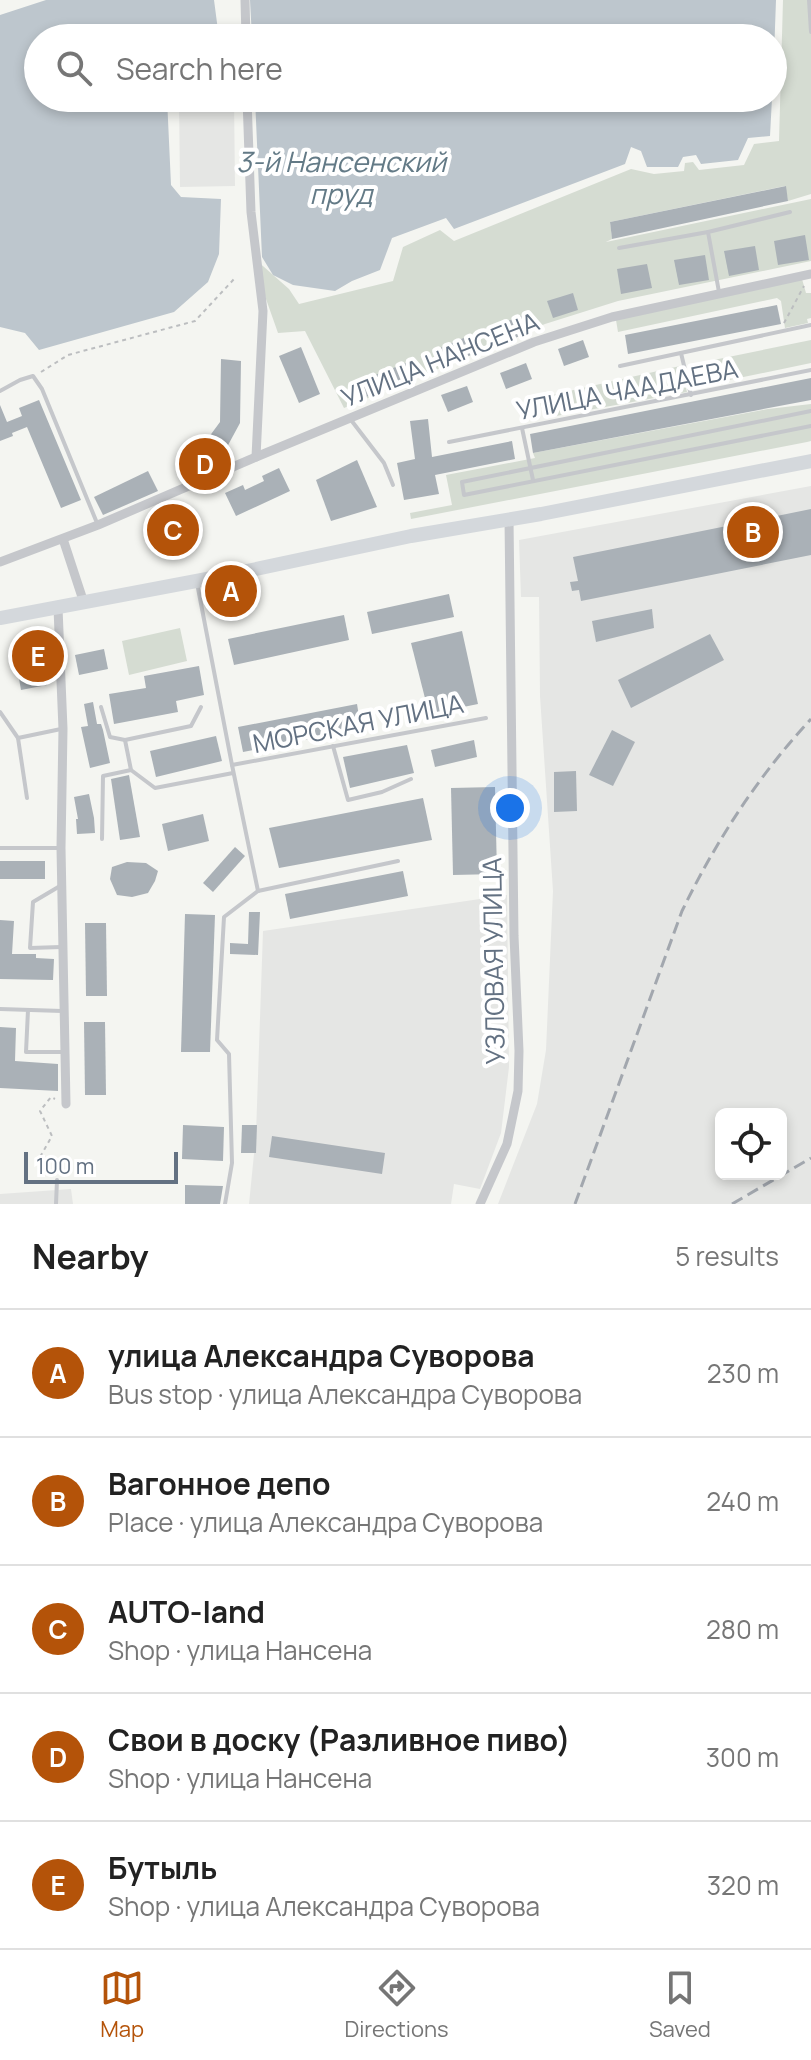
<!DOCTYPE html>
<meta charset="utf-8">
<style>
body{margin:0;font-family:Manrope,sans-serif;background:#f6f6f6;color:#222}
.controls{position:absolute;right:24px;bottom:24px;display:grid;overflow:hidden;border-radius:12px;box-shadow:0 4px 12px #0003}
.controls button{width:72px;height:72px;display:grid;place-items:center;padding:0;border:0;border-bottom:2px solid #e0e0e0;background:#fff;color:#222;font:40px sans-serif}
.scale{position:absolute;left:24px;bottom:20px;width:154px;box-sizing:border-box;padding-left:8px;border:4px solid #637182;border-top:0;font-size:22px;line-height:28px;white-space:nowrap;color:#637182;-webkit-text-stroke:6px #fff;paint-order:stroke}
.you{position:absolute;left:510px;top:808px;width:28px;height:28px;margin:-20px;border:6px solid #fff;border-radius:50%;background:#1a73e8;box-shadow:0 0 0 12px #1a73e833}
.badge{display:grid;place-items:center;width:52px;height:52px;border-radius:50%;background:#b45309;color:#fff;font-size:26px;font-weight:700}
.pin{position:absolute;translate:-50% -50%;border:4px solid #fff;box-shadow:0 2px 8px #0006}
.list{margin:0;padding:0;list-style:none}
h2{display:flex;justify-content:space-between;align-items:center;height:104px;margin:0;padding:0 32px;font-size:34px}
h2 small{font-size:26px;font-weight:400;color:#767676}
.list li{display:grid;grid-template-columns:52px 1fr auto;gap:24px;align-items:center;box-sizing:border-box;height:128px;padding:0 32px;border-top:2px solid #e0e0e0}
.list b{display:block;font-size:30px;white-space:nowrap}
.list p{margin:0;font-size:26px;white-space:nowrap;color:#767676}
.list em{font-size:26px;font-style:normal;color:#767676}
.icon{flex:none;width:44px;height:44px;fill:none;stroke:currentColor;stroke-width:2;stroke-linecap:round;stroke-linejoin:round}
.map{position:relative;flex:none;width:811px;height:1204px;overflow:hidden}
.search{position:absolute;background:#fff;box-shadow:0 4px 12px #0003;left:24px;right:24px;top:24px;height:88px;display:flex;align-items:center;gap:20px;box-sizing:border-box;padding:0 28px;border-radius:44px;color:#767676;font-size:30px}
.sheet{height:744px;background:#fff}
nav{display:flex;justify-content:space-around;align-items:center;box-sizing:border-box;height:112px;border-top:2px solid #e0e0e0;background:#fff;font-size:22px;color:#767676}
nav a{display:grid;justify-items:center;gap:4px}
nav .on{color:#b45309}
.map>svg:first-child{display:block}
.built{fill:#e5e6e4;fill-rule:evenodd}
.green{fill:#d5dcd2}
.water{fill:#bdc6cd}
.building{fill:#aab1b7}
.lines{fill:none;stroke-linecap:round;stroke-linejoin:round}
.path{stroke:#bcbec0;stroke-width:2;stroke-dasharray:4 4;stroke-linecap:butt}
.lane{stroke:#c5c7cb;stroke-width:4}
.street{stroke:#c5c7cb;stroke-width:9}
.primary{stroke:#d4d8dc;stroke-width:14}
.rail{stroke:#a2a7ae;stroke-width:3;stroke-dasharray:12 6;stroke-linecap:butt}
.labels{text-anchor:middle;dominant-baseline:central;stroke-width:8;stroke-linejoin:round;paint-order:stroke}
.street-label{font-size:26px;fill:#637182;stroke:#fff}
.water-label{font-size:28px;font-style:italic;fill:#637a86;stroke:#fff}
</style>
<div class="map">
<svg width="811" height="1204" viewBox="0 0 811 1204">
<rect width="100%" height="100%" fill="#f4f5f1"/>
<g class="built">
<polygon points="179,98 234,98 235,186 180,187"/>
<path d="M811 486V1204H498L537 1104 546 1050 553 891 540 696 539 597H521L519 540ZM721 1114H781V1174H721Z"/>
<polygon points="507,895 509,1067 501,1133 480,1189 454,1184 451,1204 249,1204 256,1134 263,931"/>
<polygon points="71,1189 73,1204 0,1204 0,1194"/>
</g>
<g class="green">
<polygon points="783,0 811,0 811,194 788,201 785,186 610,222 612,239 606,242 811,199 811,261 618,301 545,324 344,408 305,331 278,333 260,282 255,259 289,289 299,304 393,281 403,247 440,230 454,241 631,169 654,174 684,171 685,163 693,162 699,170 744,165 754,144 779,141"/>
<polygon points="802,279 806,293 811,293 811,318 807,319 808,323 785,328 781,301 777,298 618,332 616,320"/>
<polygon points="811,340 811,363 695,387 689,365"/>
<polygon points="680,366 687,392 545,418 538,398"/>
<polygon points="811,404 811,441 807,442 411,519 410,513 452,505 446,475 535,458 533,453 768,409"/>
<polygon points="180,628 187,661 129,675 122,641"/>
</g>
<g class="water">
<polygon points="46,0 214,0 219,38 38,38 38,98 167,98 171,185 181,197 221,199 219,254 208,282 174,312 39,350 25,333 0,327 0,15"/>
<polygon points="250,0 776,0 773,83 773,38 252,38"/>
<polygon points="255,98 772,98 770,136 748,138 738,160 701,164 696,155 683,157 678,167 647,167 641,151 631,147 625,164 454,229 446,218 392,238 380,270 352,281 335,291 293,285 273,275 262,257"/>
</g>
<g class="building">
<polygon points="786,186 788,201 612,239 610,222"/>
<polygon points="805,235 809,260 778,265 774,241"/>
<polygon points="755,246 759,270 729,276 724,251"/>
<polygon points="705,255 709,280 679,285 674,260"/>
<polygon points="647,264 652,288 621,294 617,269"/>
<polygon points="573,293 578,310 553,318 547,301"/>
<polygon points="777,305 781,324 628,354 625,335"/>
<polygon points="523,315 530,332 505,342 498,325"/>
<polygon points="466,337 473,354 447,366 440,348"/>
<polygon points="583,340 589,357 564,366 558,349"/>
<polygon points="301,347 320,394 299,403 279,356"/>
<polygon points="221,359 241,361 240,423 227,447 220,455 187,475 180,454 206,441 220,422"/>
<polygon points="411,361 417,377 366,397 360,381"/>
<polygon points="526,363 532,379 506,389 500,373"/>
<polygon points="811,378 811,400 533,453 530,434"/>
<polygon points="467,386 473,402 448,412 441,395"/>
<polygon points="39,400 81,500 61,508 27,427 12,433 13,436 0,441 0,405 7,422 22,416 19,408"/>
<polygon points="428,419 432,457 512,441 515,459 435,475 439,494 404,500 397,463 415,459 410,421"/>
<polygon points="357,460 377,507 331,521 316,480"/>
<polygon points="279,468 290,491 236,516 225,493 243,485 245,490 264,481 262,476"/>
<polygon points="148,471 158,491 103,515 94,497"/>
<polygon points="187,508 198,535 159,552 148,525"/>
<polygon points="811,509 811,555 581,601 579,590 572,591 570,582 578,581 573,557"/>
<polygon points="449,594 454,617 372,634 367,612"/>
<polygon points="652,609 654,628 596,642 592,621"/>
<polygon points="344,615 349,640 234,665 228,639"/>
<polygon points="462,631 478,704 429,714 411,643"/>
<polygon points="710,634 724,660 631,708 618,680"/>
<polygon points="40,646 47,685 21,690 14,650"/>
<polygon points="104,649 108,669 79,675 75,655"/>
<polygon points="199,666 204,695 176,701 178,712 114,724 109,694 146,688 144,676"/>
<polygon points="93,702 97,724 101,724 103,730 110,763 90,768 81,727 88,726 84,704"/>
<polygon points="357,704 361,729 243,752 238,727"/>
<polygon points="612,730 635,742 613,786 589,775"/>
<polygon points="216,736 222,761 156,777 150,751"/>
<polygon points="474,740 477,757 435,767 431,750"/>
<polygon points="407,745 414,773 350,788 343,757"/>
<polygon points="576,771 577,811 554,812 554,772"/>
<polygon points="129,775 140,837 120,840 111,779"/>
<polygon points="495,787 497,874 453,875 451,788"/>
<polygon points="89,794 94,818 95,833 77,834 76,819 78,819 74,797"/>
<polygon points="423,798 432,840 279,868 269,828"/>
<polygon points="203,814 209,841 168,851 162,824"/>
<polygon points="235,847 245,856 213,892 203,883"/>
<rect x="0" y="861" width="45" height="18"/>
<polygon points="127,862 146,863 158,871 155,881 148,893 132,897 117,895 110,879 112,867"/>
<polygon points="403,871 408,896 290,919 285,894"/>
<polygon points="249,912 260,912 258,955 230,954 230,943 248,944"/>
<polygon points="185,914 215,915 210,1052 181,1052"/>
<polygon points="0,920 14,921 12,954 36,954 36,958 54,959 53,980 0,979"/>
<polygon points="85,923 106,923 107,996 86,996"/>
<polygon points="84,1022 105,1022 106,1095 85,1095"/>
<polygon points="0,1027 16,1028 15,1061 58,1064 58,1091 0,1088"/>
<polygon points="183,1125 224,1127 223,1161 182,1159"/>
<polygon points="242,1125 257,1125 256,1153 241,1153"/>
<polygon points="272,1136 385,1153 382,1174 269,1157"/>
<polygon points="185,1185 223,1186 220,1204 185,1204"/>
</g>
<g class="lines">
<g class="path">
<polyline points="784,323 804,286"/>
<polyline points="41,372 68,355 195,321 235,278"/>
<polyline points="54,1176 40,1157 52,1136 40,1111 51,1097 55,1099"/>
</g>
<g class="lane">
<polyline points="809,0 811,32"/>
<polyline points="619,248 708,232"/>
<polyline points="719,292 708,232 790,212"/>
<polyline points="681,353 691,395"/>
<polyline points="620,366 811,325"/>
<polyline points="0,391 20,380 33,376 42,389 97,523"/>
<polyline points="811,411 462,482 464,495 811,426"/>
<polyline points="351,420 384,463 393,485"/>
<polyline points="522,428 533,480"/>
<polyline points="449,442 811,370"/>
<polyline points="197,583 232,765 486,718"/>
<polyline points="101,707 110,737 125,740 131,770 155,788 233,773"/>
<polyline points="0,712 18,738 61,729"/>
<polyline points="18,738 27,798"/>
<polyline points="125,740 191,726 201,707"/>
<polyline points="333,746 348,800 382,792 411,779"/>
<polyline points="232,765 258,891"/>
<polyline points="102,839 103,776 131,770"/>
<polyline points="0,848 59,848"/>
<polyline points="60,886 33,902 30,948 61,947"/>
<polyline points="0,1009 62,1011"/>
<polyline points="28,1010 26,1052 65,1052"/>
<polyline points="56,1204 57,1180"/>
<polyline points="225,1204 232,1163 229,1054 217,1040 224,917 258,891 398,861"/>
</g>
<g class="street">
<polyline points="245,0 246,38"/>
<polyline points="247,98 251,212 263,311 256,457"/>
<polyline points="63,539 84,603"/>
<polyline points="0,562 98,525 256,457 534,342 612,317 811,274"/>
<polyline points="58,608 63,729 61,848 66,1104"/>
<polyline points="480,1204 507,1144 518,1091 519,1051 514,936 509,519"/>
</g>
<polyline class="primary" points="0,618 228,575 411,536 541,514 811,461"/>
<g class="rail">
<path d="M575 1204 682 911C716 841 758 776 811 719"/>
<polyline points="732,1204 811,1158"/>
</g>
</g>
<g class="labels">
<g class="street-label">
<text transform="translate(440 359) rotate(-22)">УЛИЦА НАНСЕНА</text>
<text transform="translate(627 389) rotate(-11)">УЛИЦА ЧААДАЕВА</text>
<text transform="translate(358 723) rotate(-11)">МОРСКАЯ УЛИЦА</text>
<text transform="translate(493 961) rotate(-91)">УЗЛОВАЯ УЛИЦА</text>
</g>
<g class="water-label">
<text x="341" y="161">3-й Нансенский<tspan x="341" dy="32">пруд</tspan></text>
</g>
</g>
</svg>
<div class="controls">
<button><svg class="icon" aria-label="locate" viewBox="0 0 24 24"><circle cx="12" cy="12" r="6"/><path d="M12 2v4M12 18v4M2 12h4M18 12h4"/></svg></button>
</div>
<div class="scale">100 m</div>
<div class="you"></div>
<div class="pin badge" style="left:231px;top:591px">A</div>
<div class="pin badge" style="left:753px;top:532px">B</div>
<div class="pin badge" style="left:173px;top:530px">C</div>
<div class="pin badge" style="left:205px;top:464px">D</div>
<div class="pin badge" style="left:38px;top:656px">E</div>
<div class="search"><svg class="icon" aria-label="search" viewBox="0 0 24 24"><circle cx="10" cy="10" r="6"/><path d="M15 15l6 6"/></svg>Search here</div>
</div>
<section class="sheet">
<h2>Nearby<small>5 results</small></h2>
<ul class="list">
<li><span class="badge">A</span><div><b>улица Александра Суворова</b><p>Bus stop · улица Александра Суворова</p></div><em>230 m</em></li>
<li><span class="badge">B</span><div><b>Вагонное депо</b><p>Place · улица Александра Суворова</p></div><em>240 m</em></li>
<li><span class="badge">C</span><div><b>AUTO-land</b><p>Shop · улица Нансена</p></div><em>280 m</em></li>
<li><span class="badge">D</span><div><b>Свои в доску (Разливное пиво)</b><p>Shop · улица Нансена</p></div><em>300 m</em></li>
<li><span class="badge">E</span><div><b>Бутыль</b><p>Shop · улица Александра Суворова</p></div><em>320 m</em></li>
</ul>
</section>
<nav>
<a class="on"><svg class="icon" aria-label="map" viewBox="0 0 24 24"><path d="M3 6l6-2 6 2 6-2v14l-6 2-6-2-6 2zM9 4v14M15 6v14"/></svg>Map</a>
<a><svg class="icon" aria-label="directions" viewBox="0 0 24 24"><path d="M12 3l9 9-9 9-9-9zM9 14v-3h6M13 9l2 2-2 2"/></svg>Directions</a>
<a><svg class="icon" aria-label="saved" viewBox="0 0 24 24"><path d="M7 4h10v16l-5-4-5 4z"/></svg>Saved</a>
</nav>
